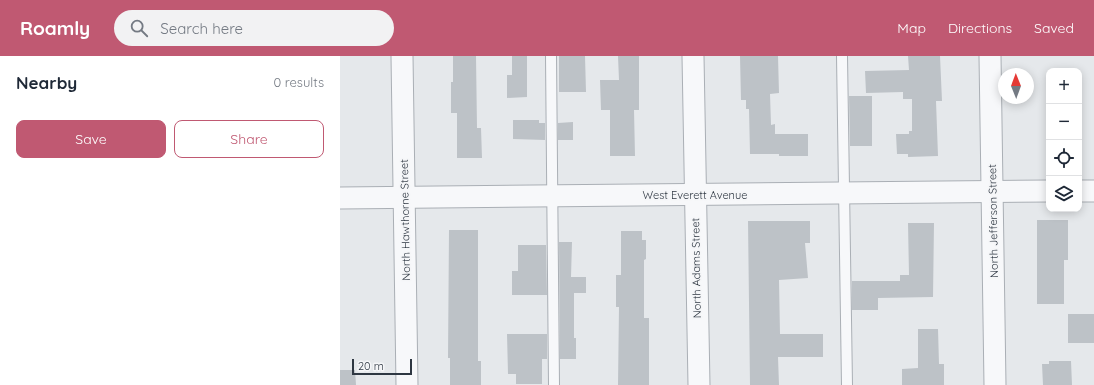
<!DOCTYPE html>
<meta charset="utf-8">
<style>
body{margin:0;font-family:Quicksand,sans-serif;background:#f2f2f3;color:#1f2937}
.controls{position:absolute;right:12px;top:12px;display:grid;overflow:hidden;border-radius:8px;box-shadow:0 2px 10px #0003}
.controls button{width:36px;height:36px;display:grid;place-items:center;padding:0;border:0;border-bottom:1px solid #e0e1e3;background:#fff;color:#1f2937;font:20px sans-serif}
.compass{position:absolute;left:658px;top:12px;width:36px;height:36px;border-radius:50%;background:#fff;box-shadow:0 2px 10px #0003;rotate:359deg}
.scale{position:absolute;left:12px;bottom:10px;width:60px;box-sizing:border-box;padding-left:4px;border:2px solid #2e3742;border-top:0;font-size:11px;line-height:14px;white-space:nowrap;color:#2e3742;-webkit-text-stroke:3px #f5f6f8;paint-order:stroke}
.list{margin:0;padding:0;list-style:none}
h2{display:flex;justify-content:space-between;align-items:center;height:52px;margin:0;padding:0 16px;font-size:17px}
h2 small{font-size:13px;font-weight:400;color:#747a83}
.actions{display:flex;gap:8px;padding:12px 16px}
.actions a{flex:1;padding:9px 0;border:1px solid #c05972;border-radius:8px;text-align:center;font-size:14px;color:#c05972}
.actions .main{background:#c05972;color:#fff}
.icon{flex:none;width:22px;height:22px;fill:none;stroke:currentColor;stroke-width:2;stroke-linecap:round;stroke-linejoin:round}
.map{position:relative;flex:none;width:754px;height:329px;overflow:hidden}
header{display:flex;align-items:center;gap:24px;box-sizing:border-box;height:56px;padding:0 20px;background:#c05972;color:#fff}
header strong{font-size:19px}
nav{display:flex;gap:22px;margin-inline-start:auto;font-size:14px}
.search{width:280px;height:36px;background:#f2f2f3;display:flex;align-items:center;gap:10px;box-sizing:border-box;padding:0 14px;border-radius:22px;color:#747a83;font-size:15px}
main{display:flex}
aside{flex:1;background:#fff}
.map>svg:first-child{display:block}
.building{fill:#bdc2c7}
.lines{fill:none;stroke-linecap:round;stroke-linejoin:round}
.lane-casing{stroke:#aaafb5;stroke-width:12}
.street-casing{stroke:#aaafb5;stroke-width:23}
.lane{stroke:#f7f8fa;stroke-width:10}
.street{stroke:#f7f8fa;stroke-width:21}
.labels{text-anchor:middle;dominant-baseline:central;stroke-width:3.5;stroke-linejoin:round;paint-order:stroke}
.street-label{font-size:11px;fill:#2e3742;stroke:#f5f6f8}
</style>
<header>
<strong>Roamly</strong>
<div class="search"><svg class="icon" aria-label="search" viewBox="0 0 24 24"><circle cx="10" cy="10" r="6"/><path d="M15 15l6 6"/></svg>Search here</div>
<nav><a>Map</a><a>Directions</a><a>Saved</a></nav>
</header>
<main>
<aside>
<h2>Nearby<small>0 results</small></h2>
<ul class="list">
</ul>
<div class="actions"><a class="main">Save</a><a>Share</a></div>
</aside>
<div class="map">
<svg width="754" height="329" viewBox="0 0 754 329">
<rect width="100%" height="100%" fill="#e5e8eb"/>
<g class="building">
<polygon points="113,0 136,0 137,72 141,72 142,102 117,102 117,57 111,57 111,26 113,26"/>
<polygon points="172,0 187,0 187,41 167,42 167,19 172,19"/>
<polygon points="219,0 245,0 246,36 219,36"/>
<polygon points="278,0 299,0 299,54 294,54 295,100 270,100 270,54 261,54 260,24 279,24"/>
<polygon points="400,0 438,0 439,37 430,38 431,69 435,68 435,78 468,78 468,100 439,100 439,98 410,98 409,53 406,53 406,44 401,44"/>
<polygon points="568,0 600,0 602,45 596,45 598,100 568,101 568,98 557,98 556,78 569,78 569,75 572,75 572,43 563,43 563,36 526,37 525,15 569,14"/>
<polygon points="509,40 532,40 532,90 510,90"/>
<polygon points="173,64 199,64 199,67 205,67 205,84 173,83"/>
<polygon points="233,66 233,84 218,84 218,67"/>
<polygon points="697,164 728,164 728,204 724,204 724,248 697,248"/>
<polygon points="408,165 470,165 470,187 465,187 468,222 439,224 440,278 483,278 483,301 438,301 439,329 410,329"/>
<polygon points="568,167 594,167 593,241 538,242 538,254 512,254 512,225 560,225 560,219 569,219"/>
<polygon points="109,174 138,174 138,305 141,305 141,329 110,329 110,302 108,302"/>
<polygon points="281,175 302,175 302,184 306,184 306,203 304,204 304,262 309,262 309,329 278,329 279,251 276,251 276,219 281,219"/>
<polygon points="219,186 232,186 231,221 246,221 246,237 234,237 234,282 236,282 236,303 220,303"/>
<polygon points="178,189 206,189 207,239 172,239 172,215 178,215"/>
<rect x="728" y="258" width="26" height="29"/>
<polygon points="578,273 598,273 599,308 604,308 604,329 562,329 562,313 578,312"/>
<polygon points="167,278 207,278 207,303 202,303 202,328 176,328 176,318 168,318"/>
<polygon points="709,305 731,305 732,329 703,329 702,308 709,308"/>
<polygon points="0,314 15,314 16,329 0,329"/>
</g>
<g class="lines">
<defs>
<g id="lane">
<polyline points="211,0 214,329"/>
<polyline points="502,0 507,329"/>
</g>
<g id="street">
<polyline points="62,0 67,329"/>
<polyline points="353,0 359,329"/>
<polyline points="650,0 655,329"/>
<polyline points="739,135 754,135"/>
<polyline points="0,142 709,135"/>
</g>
</defs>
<use href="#lane" class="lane-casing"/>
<use href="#street" class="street-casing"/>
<use href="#lane" class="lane"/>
<use href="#street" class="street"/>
</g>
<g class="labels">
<g class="street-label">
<text x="355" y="139">West Everett Avenue</text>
<text transform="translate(65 164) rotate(-91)">North Hawthorne Street</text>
<text transform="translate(653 165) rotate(-91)">North Jefferson Street</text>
<text transform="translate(356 212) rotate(-91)">North Adams Street</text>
</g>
</g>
</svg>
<div class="controls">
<button>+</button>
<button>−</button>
<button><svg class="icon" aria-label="locate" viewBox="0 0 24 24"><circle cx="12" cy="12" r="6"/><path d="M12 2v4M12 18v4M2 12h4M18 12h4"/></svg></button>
<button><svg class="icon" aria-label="layers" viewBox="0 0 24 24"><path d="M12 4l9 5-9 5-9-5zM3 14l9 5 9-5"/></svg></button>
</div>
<svg class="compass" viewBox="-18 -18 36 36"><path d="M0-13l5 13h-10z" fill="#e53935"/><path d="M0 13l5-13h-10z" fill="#747a83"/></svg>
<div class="scale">20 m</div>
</div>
</main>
